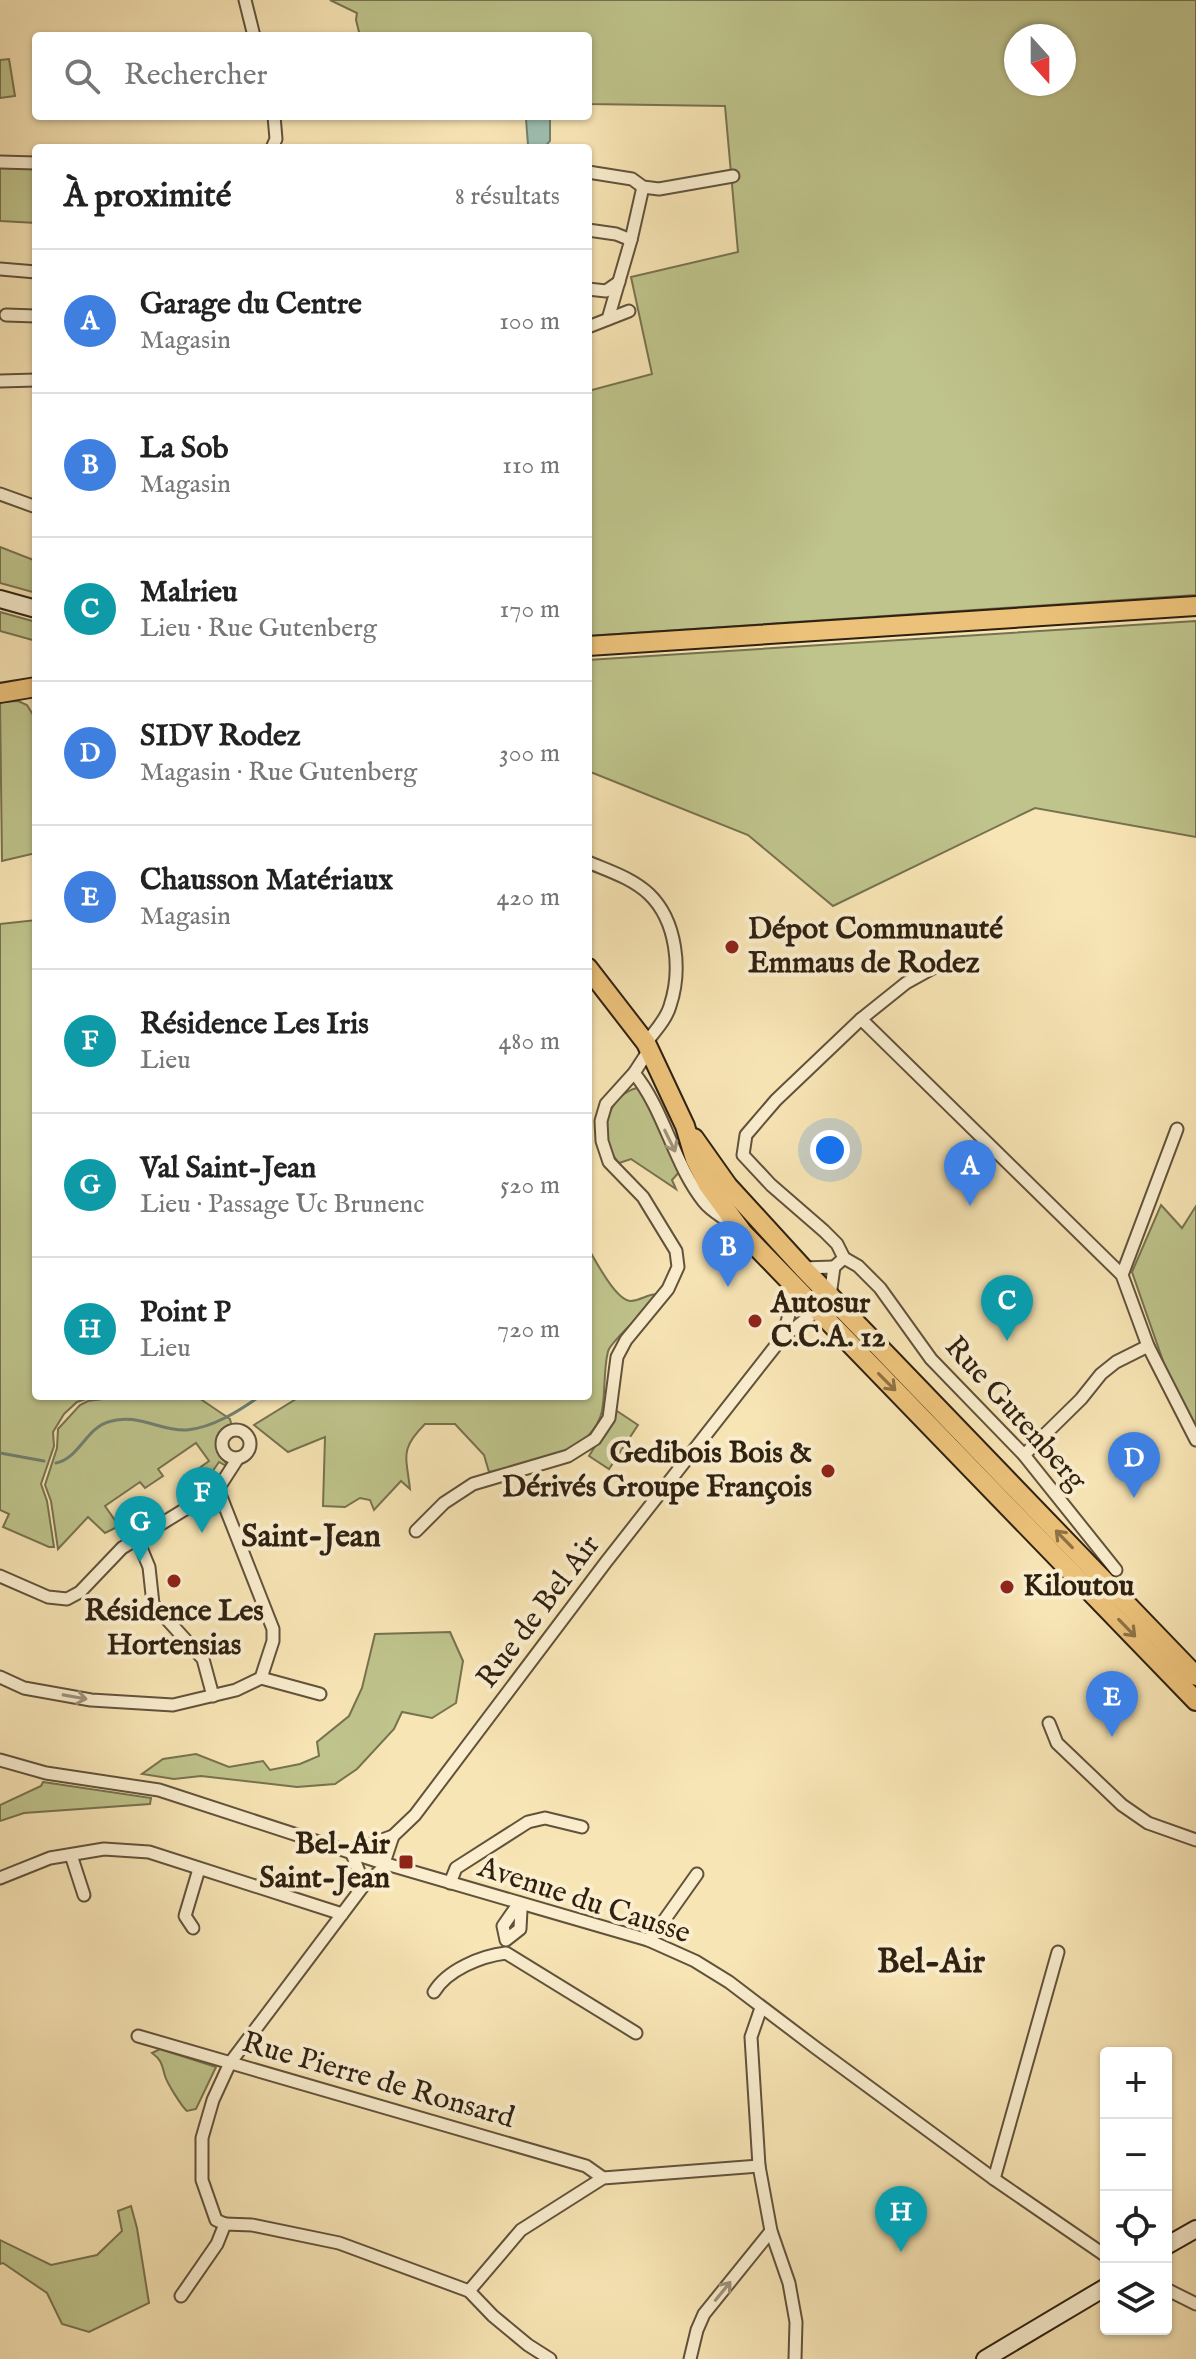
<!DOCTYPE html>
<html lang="fr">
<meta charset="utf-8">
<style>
body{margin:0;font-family:"IM FELL English",serif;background:#f2f2f2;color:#222}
.controls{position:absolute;right:24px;bottom:24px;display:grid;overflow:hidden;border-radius:8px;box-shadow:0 2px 6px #0004}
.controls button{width:72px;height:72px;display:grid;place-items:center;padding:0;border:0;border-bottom:2px solid #e0e0e0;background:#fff;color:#222;font:40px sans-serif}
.compass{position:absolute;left:1004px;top:24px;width:72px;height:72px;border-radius:50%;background:#fff;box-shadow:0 2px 6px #0004;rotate:159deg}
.you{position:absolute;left:830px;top:1150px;width:28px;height:28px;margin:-20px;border:6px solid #fff;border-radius:50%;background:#1a73e8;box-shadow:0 0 0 12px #1a73e833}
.badge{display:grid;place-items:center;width:52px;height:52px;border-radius:50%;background:#7c3aed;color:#fff;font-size:26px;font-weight:700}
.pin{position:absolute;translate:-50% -66px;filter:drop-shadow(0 2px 4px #0008)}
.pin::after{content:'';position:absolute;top:42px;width:28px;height:24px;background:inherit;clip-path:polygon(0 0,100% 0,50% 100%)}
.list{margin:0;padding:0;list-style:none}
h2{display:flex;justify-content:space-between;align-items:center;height:104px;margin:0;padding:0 32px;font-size:34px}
h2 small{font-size:26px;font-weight:400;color:#767676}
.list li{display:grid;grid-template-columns:52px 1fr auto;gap:24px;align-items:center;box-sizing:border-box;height:144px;padding:0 32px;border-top:2px solid #e0e0e0}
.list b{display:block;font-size:30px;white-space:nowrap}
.list p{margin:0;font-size:26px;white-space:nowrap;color:#767676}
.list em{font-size:26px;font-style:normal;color:#767676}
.icon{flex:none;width:44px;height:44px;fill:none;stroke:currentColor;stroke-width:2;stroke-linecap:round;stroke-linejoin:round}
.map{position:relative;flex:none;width:1196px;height:2359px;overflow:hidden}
.search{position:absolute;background:#fff;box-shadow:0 2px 6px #0004;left:32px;top:32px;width:560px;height:88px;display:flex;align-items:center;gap:20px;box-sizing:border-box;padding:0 28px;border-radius:8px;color:#767676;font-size:30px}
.panel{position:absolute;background:#fff;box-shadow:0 2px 6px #0004;left:32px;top:144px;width:560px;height:1256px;border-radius:8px}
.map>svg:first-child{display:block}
.green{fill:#bfc48c;stroke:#77724f;stroke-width:2;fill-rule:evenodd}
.water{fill:#9dbfb0;stroke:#718071;stroke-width:2}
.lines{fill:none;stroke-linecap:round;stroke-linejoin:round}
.stream{stroke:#718071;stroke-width:3}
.street-casing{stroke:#61523b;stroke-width:15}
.secondary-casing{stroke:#2f2112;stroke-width:20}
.primary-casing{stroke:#2f2112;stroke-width:22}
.street{stroke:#faeecf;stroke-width:11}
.secondary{stroke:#faeecf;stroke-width:16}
.primary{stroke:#ecc27a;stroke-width:18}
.oneway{stroke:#9f927a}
.oneway2{stroke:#8e7246}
.poi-dot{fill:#8f2418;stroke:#faeecf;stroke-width:3}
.labels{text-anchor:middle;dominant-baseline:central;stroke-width:8;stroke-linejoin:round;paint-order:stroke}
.poi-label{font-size:30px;font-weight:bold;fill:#2f2112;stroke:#faeecf;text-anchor:start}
.street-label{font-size:30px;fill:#2f2112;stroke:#faeecf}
.neighbourhood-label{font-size:32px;font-weight:bold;fill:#2f2112;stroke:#faeecf}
.quarter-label{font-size:34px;font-weight:bold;fill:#2f2112;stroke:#faeecf}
</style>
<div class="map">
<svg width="1196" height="2359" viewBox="0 0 1196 2359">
<rect width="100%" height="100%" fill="#f8e5b5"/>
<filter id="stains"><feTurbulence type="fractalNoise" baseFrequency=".0025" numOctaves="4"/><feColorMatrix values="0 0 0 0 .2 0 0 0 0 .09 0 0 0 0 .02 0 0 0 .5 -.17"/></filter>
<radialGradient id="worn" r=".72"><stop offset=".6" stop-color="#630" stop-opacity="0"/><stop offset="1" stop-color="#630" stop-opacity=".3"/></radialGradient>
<g class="green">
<path d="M330 0H1196V595L588 636V391L652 374 631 277 738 252 725 106 588 104V36H360L356 20 357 13ZM1016 36H1064V84H1016Z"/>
<polygon points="9,59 15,96 0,98 0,60"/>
<polygon points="0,167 36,169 36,223 0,221"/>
<polygon points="0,547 36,561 36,593 0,583"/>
<polygon points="0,612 36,622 36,641 0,631"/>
<polygon points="1196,621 1196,837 1035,808 833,906 748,835 588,771 588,660"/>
<polygon points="18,701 27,705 35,718 36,853 2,861 0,702"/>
<polygon points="36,920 36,1396 95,1396 77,1402 64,1414 53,1432 54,1446 41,1484 47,1501 54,1547 49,1547 3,1527 9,1514 0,1510 0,924"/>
<path d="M637 1088 647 1102 680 1171 672 1180 676 1189 631 1159 619 1163C615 1158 610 1152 608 1146 600 1123 613 1094 637 1088Z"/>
<polygon points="1161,1205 1182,1228 1196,1206 1196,1427 1170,1381 1132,1272"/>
<path d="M588 1248C596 1261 616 1301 631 1301 643 1300 649 1292 661 1295 648 1309 618 1334 609 1349 604 1359 605 1391 603 1404 599 1455 529 1462 489 1472L484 1455 455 1424H425C400 1449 406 1455 410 1489L401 1481 374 1510 370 1500 360 1498 345 1507 323 1506 325 1437 288 1452 254 1425 301 1396H588Z"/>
<polygon points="126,1396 196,1396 230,1419 232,1427 220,1436 220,1452 228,1467 219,1462 210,1475 194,1485 191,1480 194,1478 191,1474 209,1461 196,1443 158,1469 163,1476 145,1488 140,1482 105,1506 119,1526 105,1533 88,1517 58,1549 51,1501 45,1485 57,1448 58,1429 80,1405 88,1401"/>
<polygon points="617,1411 638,1425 609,1469 589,1456"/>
<polygon points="450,1632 463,1661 456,1703 432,1718 402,1712 394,1729 357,1769 335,1784 297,1787 201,1776 174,1779 142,1774 163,1759 196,1754 229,1767 263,1761 270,1770 300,1764 319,1756 317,1742 349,1716 362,1688 375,1634"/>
<polygon points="43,1782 151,1798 150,1804 24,1813 0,1821 0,1805 41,1786"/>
<path d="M160 2049 216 2067 196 2109 187 2111C182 2107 167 2083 165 2076 162 2066 162 2060 152 2053Z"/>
<polygon points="131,2206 137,2228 149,2303 89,2332 62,2324 47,2293 3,2263 0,2264 0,2240 51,2265 97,2255 122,2231 118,2211"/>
</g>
<polygon class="water" points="528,116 550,117 550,141 544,148 532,148 528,145 526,119"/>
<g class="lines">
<g class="stream">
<polyline points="0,1453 44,1461"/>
<path d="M56 1463C79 1458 86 1429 108 1422 137 1412 161 1432 187 1430 214 1427 239 1411 260 1396"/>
</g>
<defs>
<g id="street">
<polyline points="245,0 254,36"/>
<polyline points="272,148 276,139 274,116"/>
<polyline points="0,162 36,163"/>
<polyline points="588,172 632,179 643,187 659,189 733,176"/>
<polyline points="588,230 616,234 631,240"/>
<polyline points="0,269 36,272"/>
<polyline points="588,289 606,291 619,282"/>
<polyline points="6,315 36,316"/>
<polyline points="608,319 631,240 643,187"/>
<polyline points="588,327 629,311"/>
<polyline points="0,381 36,380"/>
<polyline points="0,494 36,507"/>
<path d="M588 862C609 871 632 878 649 894 677 921 682 970 670 1006 666 1020 654 1032 646 1043"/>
<polyline points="861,1019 906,983 933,968"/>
<path d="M634 1073C665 1111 673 1163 704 1202 710 1210 721 1216 729 1222"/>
<polyline points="844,1258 858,1266 880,1288 931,1359 1024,1455 1116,1570"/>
<polyline points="834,1267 844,1258 837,1244 824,1231 771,1185 743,1155 746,1135 776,1100 861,1019 1122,1275 1148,1346 1196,1440"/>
<polyline points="803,1268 834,1267 830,1296"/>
<polyline points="1122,1275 1177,1129"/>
<path d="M781 1338C790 1317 793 1305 787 1282"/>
<circle cx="236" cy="1444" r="14"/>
<polyline points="1024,1455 1081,1399 1101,1374 1116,1362 1148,1346"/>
<polyline points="416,1531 444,1503 473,1484 568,1456 595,1439 609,1418 617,1357 626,1340 668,1289 678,1267 676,1251 643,1197 609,1162 602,1141 601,1121 606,1104 634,1073 649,1050"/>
<polyline points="137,1538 149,1567 153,1604 203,1659 213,1696"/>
<polyline points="0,1576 48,1597 67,1599 80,1592 122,1548 218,1489 238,1458"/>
<polyline points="0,1677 24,1688 91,1700 173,1705 236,1690 261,1678 273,1641 273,1629 218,1489"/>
<polyline points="261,1678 320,1694"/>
<polyline points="1049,1723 1057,1743 1122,1805 1148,1823 1196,1840"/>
<polyline points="0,1760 46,1773 159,1790 383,1863 648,1940 695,1961 729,1982 816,2048 994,2179 1106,2256"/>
<polyline points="393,1836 415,1815 606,1562 781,1339 816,1311"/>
<polyline points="71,1855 84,1895"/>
<polyline points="0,1878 50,1858 104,1849 149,1852 342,1914"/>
<polyline points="450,1883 456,1868 528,1822 545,1818 582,1827"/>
<polygon points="519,1903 521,1910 520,1929 506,1940 503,1926"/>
<polyline points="193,1928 185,1916 199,1869"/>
<polyline points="648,1940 653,1936 697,1874"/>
<path d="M434 1992C447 1970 481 1956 506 1953L636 2033"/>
<polyline points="761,2008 751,2037 759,2166 771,2231 789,2283 796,2322 795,2359"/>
<polyline points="138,2036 586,2166 603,2178"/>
<polyline points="994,2179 1058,1952"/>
<polyline points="225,2224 216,2220 202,2180 202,2138 213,2100 230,2063 364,1885 382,1869 393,1836 351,1851 364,1885"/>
<polyline points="1166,2289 1196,2304"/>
<polyline points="469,2291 521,2230 603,2178 759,2166"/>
<polyline points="181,2296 217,2244 225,2224 252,2225 339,2243 469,2291 493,2316 528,2345 550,2359"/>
<polyline points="690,2359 697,2330 704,2314 771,2231"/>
</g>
<g id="secondary">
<polyline points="0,599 36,609"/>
<polyline points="1166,2246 1196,2229"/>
<polyline points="985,2359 1106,2287"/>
</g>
<g id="primary">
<polyline points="588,646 1196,606"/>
<polyline points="0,693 36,687"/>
<polyline points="588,968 646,1043 685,1126 695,1159 708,1185 743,1233 1196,1701"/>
<polyline points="694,1138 728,1186 803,1268 1196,1676"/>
</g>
</defs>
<use href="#street" class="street-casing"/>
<use href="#secondary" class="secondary-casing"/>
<use href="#primary" class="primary-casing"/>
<use href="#street" class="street"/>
<use href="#secondary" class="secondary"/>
<use href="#primary" class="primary"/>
</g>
<defs><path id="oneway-shaft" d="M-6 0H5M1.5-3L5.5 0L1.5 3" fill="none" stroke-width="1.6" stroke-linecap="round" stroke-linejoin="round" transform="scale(2)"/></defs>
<g class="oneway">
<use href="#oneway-shaft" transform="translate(670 1141) rotate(64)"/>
<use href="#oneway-shaft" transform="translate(75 1697) rotate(10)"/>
<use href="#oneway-shaft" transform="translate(723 2291) rotate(-51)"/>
</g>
<g class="oneway2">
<use href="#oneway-shaft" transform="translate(887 1382) rotate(45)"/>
<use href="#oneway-shaft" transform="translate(1064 1539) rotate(-134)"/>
<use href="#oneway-shaft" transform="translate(1127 1628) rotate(46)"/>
</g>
<g class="poi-dot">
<circle cx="732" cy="947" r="8"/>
<circle cx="755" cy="1321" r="8"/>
<circle cx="828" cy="1471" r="8"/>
<circle cx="174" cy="1581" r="8"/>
<circle cx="1007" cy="1587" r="8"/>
<rect x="398" y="1854" width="16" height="16" rx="4"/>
</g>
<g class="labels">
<g class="poi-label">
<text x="748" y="930">Dépot Communauté<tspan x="748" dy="34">Emmaus de Rodez</tspan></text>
<text x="771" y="1304">Autosur<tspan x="771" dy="34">C.C.A. 12</tspan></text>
<text x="812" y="1454" text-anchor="end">Gedibois Bois &amp;<tspan x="812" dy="34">Dérivés Groupe François</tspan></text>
<text x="1023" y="1587">Kiloutou</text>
<text x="174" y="1612" text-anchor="middle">Résidence Les<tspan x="174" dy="34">Hortensias</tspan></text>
<text x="390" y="1845" text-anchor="end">Bel-Air<tspan x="390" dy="34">Saint-Jean</tspan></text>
</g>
<g class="street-label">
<text transform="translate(1015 1414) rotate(48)">Rue Gutenberg</text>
<text transform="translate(539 1612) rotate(-53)">Rue de Bel Air</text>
<text transform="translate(584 1901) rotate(18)">Avenue du Causse</text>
<text transform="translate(378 2081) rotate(16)">Rue Pierre de Ronsard</text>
</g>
<g class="neighbourhood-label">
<text x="311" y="1537">Saint-Jean</text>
</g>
<g class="quarter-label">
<text x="931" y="1962">Bel-Air</text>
</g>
</g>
<rect width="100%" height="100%" filter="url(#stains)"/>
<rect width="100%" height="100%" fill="url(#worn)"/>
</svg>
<div class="controls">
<button>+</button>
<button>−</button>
<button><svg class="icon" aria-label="locate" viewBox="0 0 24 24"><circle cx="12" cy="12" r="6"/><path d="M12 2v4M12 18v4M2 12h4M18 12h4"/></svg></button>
<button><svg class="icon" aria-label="layers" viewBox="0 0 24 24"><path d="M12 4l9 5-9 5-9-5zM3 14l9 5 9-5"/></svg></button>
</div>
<svg class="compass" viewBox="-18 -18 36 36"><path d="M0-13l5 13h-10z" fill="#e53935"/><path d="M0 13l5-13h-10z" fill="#767676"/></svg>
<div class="you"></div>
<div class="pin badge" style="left:970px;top:1206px;background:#3f7fe0">A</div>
<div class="pin badge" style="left:728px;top:1287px;background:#3f7fe0">B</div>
<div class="pin badge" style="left:1007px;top:1341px;background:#0f9aa8">C</div>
<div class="pin badge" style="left:1134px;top:1498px;background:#3f7fe0">D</div>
<div class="pin badge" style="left:1112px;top:1737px;background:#3f7fe0">E</div>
<div class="pin badge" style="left:202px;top:1533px;background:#0f9aa8">F</div>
<div class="pin badge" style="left:140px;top:1562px;background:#0f9aa8">G</div>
<div class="pin badge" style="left:901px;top:2252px;background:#0f9aa8">H</div>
<div class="search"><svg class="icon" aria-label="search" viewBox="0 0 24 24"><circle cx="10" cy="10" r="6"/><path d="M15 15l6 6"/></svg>Rechercher</div>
<section class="panel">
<h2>À proximité<small>8 résultats</small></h2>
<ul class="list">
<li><span class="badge" style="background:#3f7fe0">A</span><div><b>Garage du Centre</b><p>Magasin</p></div><em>100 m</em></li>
<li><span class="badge" style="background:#3f7fe0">B</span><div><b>La Sob</b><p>Magasin</p></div><em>110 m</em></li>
<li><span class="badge" style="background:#0f9aa8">C</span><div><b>Malrieu</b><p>Lieu · Rue Gutenberg</p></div><em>170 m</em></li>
<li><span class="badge" style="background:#3f7fe0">D</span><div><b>SIDV Rodez</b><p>Magasin · Rue Gutenberg</p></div><em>300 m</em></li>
<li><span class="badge" style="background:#3f7fe0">E</span><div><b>Chausson Matériaux</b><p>Magasin</p></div><em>420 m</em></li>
<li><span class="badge" style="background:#0f9aa8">F</span><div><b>Résidence Les Iris</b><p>Lieu</p></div><em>480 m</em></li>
<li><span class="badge" style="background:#0f9aa8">G</span><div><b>Val Saint-Jean</b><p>Lieu · Passage Uc Brunenc</p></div><em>520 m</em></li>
<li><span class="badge" style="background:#0f9aa8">H</span><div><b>Point P</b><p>Lieu</p></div><em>720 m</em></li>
</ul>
</section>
</div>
